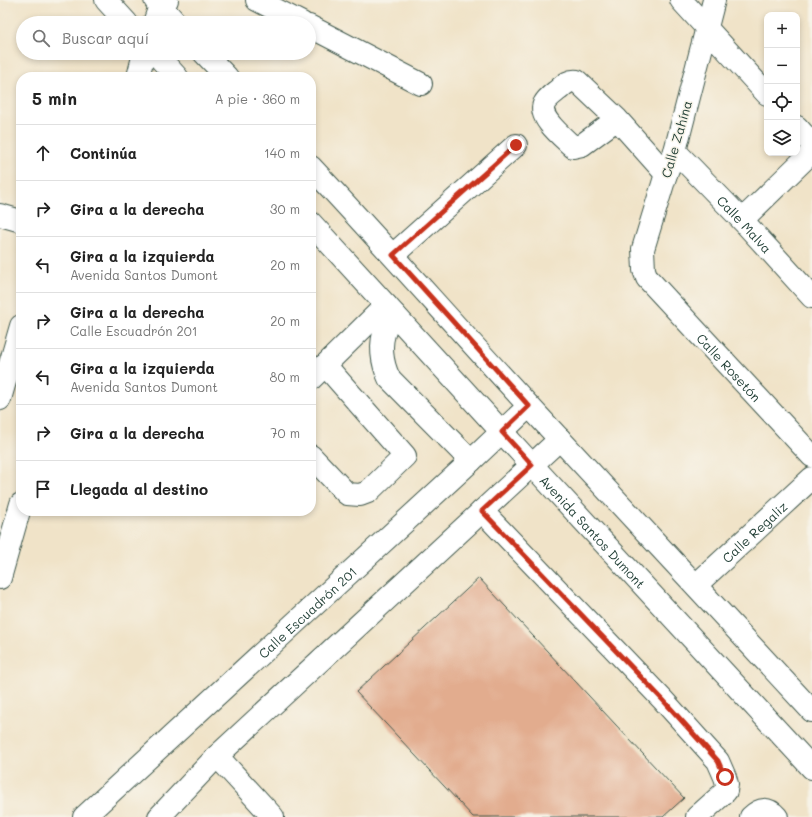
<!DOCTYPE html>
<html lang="es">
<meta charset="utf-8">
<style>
body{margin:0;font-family:Mali,sans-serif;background:#f2f2f2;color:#222}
.controls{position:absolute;right:12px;top:12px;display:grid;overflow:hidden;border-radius:8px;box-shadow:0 2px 6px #0003}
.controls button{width:36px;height:36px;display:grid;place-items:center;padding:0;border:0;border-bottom:1px solid #e0e0e0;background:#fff;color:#222;font:20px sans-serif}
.stop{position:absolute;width:12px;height:12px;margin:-9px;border:3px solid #c8321e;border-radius:50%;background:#fff}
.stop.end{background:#c8321e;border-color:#fff;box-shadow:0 1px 4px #0008}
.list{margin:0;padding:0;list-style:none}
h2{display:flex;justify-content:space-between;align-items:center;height:52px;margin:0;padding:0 16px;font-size:17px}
h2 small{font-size:13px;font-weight:400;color:#767676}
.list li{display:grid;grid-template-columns:26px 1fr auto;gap:12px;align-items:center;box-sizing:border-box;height:56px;padding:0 16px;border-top:1px solid #e0e0e0}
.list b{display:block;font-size:15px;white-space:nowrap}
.list p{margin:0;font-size:13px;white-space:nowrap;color:#767676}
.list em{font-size:13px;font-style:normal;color:#767676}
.icon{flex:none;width:22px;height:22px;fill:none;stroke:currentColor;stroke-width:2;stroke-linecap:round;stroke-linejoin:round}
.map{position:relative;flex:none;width:812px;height:817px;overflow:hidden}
.search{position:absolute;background:#fff;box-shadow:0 2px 6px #0003;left:16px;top:16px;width:300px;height:44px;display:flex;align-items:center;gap:10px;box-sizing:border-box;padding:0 14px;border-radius:22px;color:#767676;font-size:15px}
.panel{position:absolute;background:#fff;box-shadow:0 2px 6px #0003;left:16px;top:72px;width:300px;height:444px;border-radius:16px}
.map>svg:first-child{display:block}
.building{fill:#e2ac8e}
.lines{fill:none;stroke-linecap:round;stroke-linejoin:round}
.minor-casing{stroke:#3e564a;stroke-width:24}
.major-casing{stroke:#3e564a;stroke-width:24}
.minor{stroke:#fff;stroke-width:22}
.major{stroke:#fff;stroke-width:22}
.route{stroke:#c8321e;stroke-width:5}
.labels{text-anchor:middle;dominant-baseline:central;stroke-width:3;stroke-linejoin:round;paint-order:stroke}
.street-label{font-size:13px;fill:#1f3d34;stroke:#f7f3e8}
</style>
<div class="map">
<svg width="812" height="817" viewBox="0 0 812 817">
<rect width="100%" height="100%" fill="#f7f3e8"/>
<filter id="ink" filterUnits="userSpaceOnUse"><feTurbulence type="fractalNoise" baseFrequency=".025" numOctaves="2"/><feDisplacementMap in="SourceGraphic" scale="8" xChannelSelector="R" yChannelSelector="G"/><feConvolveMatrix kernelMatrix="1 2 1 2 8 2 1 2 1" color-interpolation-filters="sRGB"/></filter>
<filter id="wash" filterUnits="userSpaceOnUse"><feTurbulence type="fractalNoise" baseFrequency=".012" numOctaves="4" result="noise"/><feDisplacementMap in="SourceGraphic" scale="16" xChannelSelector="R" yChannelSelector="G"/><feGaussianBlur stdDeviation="0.9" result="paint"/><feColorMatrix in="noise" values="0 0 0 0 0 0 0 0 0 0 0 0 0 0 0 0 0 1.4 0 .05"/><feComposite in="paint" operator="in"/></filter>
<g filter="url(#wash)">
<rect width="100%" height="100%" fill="#f0e3c8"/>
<g id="blocks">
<polygon class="building" points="479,578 684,798 663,817 473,817 356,692"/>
</g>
</g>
<g filter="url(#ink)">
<use href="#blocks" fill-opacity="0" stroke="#3e564a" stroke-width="1"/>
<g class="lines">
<defs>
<g id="minor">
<polyline points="257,0 302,23"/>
<polyline points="681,0 767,94"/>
<path id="s1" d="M714 0 675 151 666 174 643 249 644 270 647 278 812 456"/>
<polyline points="154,23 160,6 167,0"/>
<polyline points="309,26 421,84"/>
<polyline points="138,77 144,53"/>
<path d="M617 119 582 145 573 147C564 138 538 118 544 104 547 98 553 94 558 90 564 85 568 80 577 81L617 119 666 174"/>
<polyline points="797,127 812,144"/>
<path id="s2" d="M675 151 742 220 812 297"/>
<polyline points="0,215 21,221"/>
<polyline points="742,220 812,152"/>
<polyline points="393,255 516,145"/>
<path d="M395 315C392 319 388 324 386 328 379 344 382 363 389 378L471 461"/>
<polyline points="311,379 386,305"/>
<polyline points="0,399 21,326"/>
<polyline points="311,456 347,494 360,495 368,492 405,456 325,365"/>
<polyline points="482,511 663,700 718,761 725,777 727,784 726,791 697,817"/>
<polyline points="0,578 21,504"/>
<path id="s3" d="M696 585 812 478"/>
<path id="s4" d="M84 817 471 461 529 406"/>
<polyline points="159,817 217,756"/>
<polyline points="273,817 217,756 560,439"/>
<path d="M751 817C760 808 768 807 777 817"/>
</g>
<g id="major">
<polyline points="106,0 127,23"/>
<polyline points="155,0 176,23"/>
<polyline points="155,53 177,77"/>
<polyline points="204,53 227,77"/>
<path d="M311 167C385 246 456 327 529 406 623 508 718 609 812 711"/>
<path id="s5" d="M311 223 532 465 812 768"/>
</g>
</defs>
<use href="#minor" class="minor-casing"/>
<use href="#major" class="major-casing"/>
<use href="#minor" class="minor"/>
<use href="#major" class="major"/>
</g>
</g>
<g class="lines" filter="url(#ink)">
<polyline class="route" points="516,145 393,255 529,406 502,432 532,465 482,511 663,700 718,761 725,777"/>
</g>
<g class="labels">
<g class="street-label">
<text transform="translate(676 139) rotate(-74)">Calle Zahína</text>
<text stroke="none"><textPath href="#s2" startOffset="101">Calle Malva</textPath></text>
<text stroke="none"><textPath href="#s1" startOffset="410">Calle Rosetón</textPath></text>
<text stroke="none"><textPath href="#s5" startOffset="418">Avenida Santos Dumont</textPath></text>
<text stroke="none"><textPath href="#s3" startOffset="79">Calle Regaliz</textPath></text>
<text stroke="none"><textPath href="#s4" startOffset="303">Calle Escuadrón 201</textPath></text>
</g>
</g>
</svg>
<div class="controls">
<button>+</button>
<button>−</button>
<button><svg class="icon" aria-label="locate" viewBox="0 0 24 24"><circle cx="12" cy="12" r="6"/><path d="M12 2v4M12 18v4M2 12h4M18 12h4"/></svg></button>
<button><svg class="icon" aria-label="layers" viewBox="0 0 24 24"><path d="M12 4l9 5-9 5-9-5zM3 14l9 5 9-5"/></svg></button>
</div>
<div class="stop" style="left:725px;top:777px"></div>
<div class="stop end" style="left:516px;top:145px"></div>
<div class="search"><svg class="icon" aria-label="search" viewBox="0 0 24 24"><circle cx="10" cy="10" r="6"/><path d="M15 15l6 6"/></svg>Buscar aquí</div>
<section class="panel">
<h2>5 min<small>A pie · 360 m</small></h2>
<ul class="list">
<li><svg class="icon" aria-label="ahead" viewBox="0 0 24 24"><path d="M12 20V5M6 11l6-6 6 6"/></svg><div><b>Continúa</b></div><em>140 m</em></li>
<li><svg class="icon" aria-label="right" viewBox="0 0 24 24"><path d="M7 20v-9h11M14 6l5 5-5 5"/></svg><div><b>Gira a la derecha</b></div><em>30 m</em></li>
<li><svg class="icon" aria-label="left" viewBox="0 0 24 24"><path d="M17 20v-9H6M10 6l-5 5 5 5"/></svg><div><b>Gira a la izquierda</b><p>Avenida Santos Dumont</p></div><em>20 m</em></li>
<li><svg class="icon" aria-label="right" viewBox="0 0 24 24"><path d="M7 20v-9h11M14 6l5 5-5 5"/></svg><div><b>Gira a la derecha</b><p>Calle Escuadrón 201</p></div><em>20 m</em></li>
<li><svg class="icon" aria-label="left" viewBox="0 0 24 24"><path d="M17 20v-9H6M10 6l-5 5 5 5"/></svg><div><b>Gira a la izquierda</b><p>Avenida Santos Dumont</p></div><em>80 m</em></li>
<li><svg class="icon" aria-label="right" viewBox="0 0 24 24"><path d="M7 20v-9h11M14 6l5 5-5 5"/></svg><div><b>Gira a la derecha</b></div><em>70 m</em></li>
<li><svg class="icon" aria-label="arrive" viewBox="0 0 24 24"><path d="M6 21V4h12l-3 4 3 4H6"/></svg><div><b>Llegada al destino</b></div></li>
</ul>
</section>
</div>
